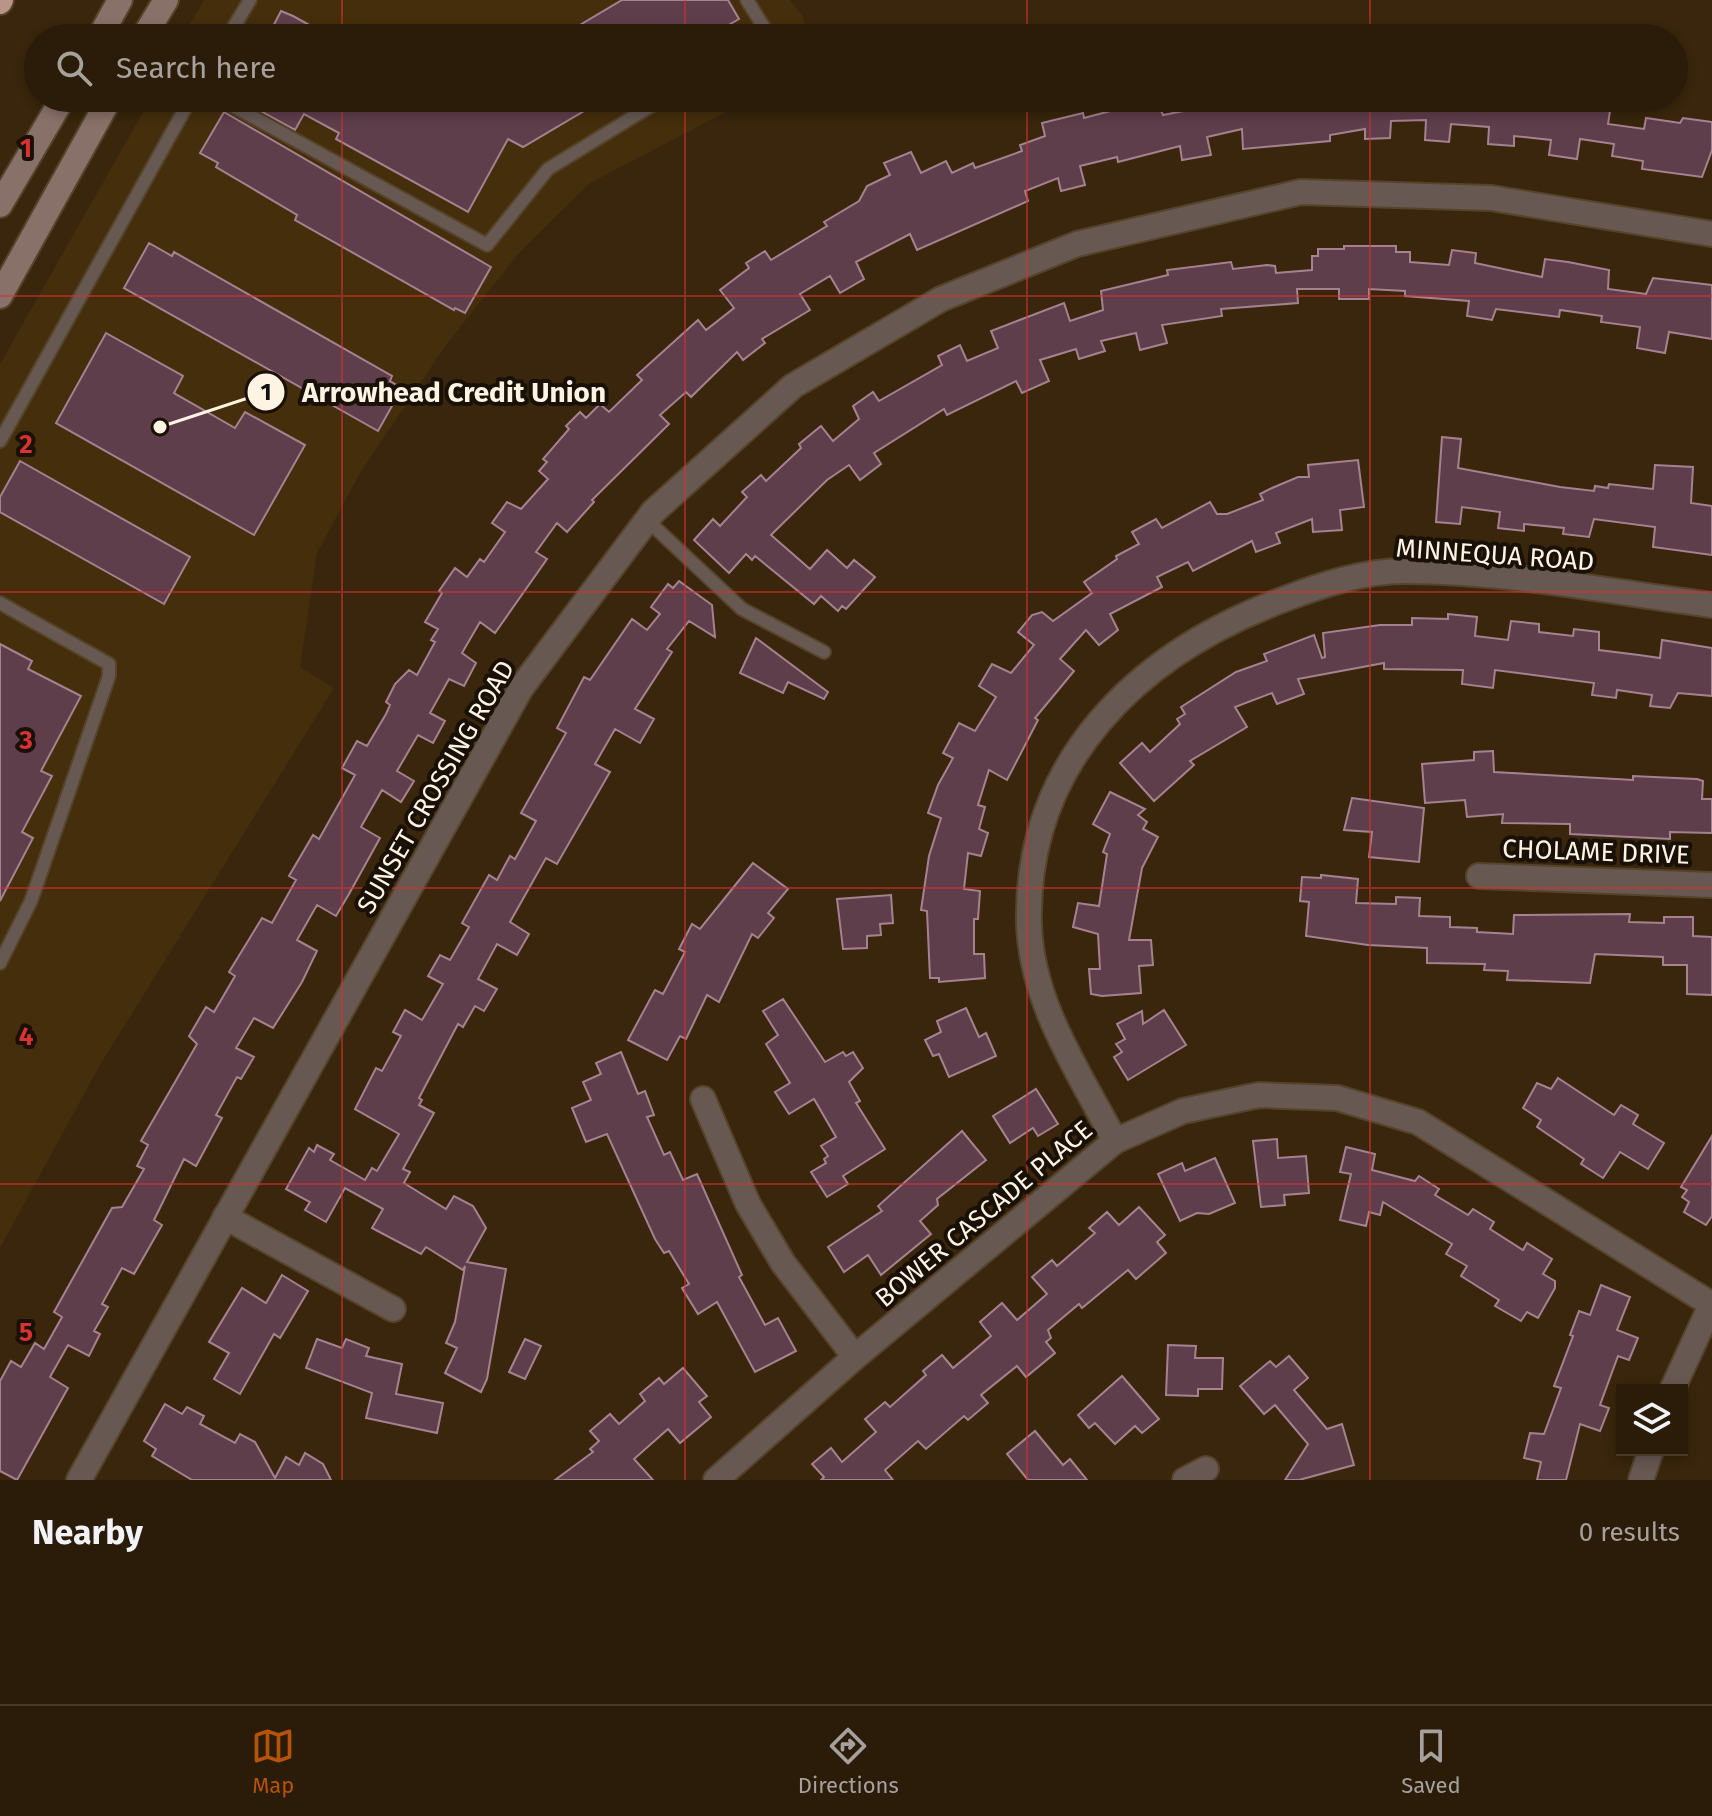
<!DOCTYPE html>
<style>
body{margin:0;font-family:"Fira Sans",sans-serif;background:#372917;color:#f1f3f6}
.controls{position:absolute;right:24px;bottom:24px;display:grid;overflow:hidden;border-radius:0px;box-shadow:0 4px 12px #0003}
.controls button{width:72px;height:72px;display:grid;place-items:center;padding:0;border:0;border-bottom:2px solid #473a2a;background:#2b1c09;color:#f1f3f6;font:40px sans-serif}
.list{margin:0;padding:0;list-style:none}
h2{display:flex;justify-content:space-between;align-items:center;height:104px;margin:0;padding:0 32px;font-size:34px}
h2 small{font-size:26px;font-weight:400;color:#a6a19c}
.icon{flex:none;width:44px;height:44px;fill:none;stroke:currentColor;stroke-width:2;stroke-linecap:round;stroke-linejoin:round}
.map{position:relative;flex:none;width:1712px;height:1480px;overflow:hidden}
.search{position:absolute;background:#2b1c09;box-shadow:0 4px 12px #0003;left:24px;right:24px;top:24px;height:88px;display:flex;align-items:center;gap:20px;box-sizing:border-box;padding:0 28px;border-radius:44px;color:#a6a19c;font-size:30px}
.sheet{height:224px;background:#2b1c09}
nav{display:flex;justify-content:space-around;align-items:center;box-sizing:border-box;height:112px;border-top:2px solid #473a2a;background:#2b1c09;font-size:22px;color:#a6a19c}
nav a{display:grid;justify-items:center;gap:4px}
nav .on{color:#b45309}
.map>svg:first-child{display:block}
.built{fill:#452e0c}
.building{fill:#5e3e4b;stroke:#a68290;stroke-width:2}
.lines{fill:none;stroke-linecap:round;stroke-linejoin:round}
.service-casing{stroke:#55432a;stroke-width:16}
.minor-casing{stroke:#55432a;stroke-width:28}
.tertiary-casing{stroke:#55432a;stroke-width:28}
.secondary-casing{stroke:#55432a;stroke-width:28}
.motorway-casing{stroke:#55432a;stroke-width:28}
.service{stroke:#675852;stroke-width:12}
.minor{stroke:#675852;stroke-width:24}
.tertiary{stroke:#675852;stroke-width:24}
.secondary{stroke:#887168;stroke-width:24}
.motorway{stroke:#b99588;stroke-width:24}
.grid{fill:none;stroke:#d83231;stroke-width:2;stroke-opacity:0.55}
.labels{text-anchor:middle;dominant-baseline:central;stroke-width:8;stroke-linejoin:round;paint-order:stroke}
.street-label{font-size:26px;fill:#fff3e3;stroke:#191107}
.grid-label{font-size:26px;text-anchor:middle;font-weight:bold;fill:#d83231;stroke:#191107;stroke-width:8;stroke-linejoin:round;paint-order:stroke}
.leader{fill:none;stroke:#fff3e3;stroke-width:3}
.callout-dot{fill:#fff3e3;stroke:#191107;stroke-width:3}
.mark-label{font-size:24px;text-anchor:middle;font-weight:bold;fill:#111}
.callout-label{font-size:28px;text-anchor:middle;font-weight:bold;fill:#fff3e3;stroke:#191107;stroke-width:8;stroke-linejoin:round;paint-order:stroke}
</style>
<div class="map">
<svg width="1712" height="1480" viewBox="0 0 1712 1480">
<rect width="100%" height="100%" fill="#39260c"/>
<g class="built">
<polygon points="204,0 790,0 803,17 807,38 182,38"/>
<polygon points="151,98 753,98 590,183 519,253 446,345 360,473 317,553 300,667 334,688 100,1065 0,1248 0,364"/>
</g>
<g class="building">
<polygon points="622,0 728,0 739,19 706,38 558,38"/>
<polygon points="281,11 293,16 333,38 267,38"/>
<polygon points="237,98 606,98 523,147 508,139 468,212 336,139 339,133 304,114 295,130"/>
<polygon points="1210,98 1546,98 1545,105 1577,110 1578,105 1593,107 1598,98 1612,98 1608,124 1644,129 1646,118 1680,123 1683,118 1712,122 1712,150 1702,177 1642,169 1643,161 1612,156 1614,144 1580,139 1577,159 1549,155 1551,140 1514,136 1514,146 1488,144 1489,127 1451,124 1449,142 1425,140 1426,120 1391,121 1390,138 1365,139 1365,129 1330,135 1330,141 1243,149 1242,129 1207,137 1211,155 1182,160 1180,146 1118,162 1117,157 1080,166 1085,185 1061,191 1058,178 1025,191 1028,201 917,250 910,234 856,262 864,279 840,293 830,276 800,294 810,310 762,339 765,343 743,360 737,352 691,397 686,392 660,415 669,424 592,500 594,502 567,532 557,523 536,552 547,559 495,633 480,622 462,653 476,663 464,686 449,679 430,713 445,721 433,743 418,735 397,771 414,781 401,802 382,790 361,827 380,838 349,894 336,916 317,905 297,940 317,951 302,982 273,1028 254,1018 236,1048 254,1057 241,1079 237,1077 216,1115 222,1118 210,1140 196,1166 184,1159 154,1220 162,1225 134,1274 122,1268 102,1304 108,1307 94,1331 100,1334 89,1356 68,1345 50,1377 68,1388 17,1480 0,1471 0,1381 11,1361 21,1367 35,1343 44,1349 62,1317 54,1312 112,1208 122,1207 144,1169 137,1166 148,1145 141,1141 197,1044 189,1036 206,1007 214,1012 235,976 229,972 262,918 272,923 296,880 289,876 313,835 319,839 355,775 342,768 357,741 367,746 386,714 390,705 386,702 395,684 409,670 417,675 435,642 431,640 438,629 425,622 442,593 439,591 455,568 467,577 480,559 484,562 505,532 492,523 507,502 521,509 548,479 539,471 547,462 543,459 569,429 566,426 580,412 586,418 600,404 609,412 642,380 637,375 698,320 706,330 734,308 720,290 749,268 746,263 765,251 771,260 827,226 824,222 859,201 867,186 890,175 884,163 911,152 921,173 946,161 952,173 973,163 975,168 1022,151 1020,145 1045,136 1042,123 1083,113 1084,118 1156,99 1163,115 1199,108 1198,103 1211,101"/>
<polygon points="224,112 491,267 465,313 455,308 454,310 295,220 297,215 216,167 218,163 200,153"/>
<polygon points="149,243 172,256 174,252 392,376 390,381 402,388 378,431 124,288"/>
<polygon points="1344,246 1396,246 1396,252 1410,252 1410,262 1449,265 1452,250 1476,253 1475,263 1542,277 1545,259 1568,262 1609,270 1608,289 1646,294 1653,278 1712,285 1712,339 1669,332 1665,353 1637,348 1640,327 1601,322 1602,316 1560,310 1559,317 1496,309 1492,320 1467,316 1469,301 1405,296 1405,291 1369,289 1369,299 1339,299 1339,289 1297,289 1298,303 1221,309 1222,316 1162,325 1167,343 1140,350 1136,333 1101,341 1105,351 1079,359 1076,349 1040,360 1049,381 1022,393 1016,381 947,415 944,409 874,453 881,464 860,480 849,465 827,480 771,535 810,569 827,550 847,568 854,560 875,577 846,609 842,606 838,611 821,596 814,604 755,556 752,560 746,554 729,573 694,540 713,519 720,526 747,497 742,492 761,475 766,481 801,448 799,444 821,426 833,441 859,419 853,406 873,392 879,401 942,365 938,356 960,345 967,361 998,348 991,331 1064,303 1070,321 1103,310 1101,291 1168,275 1167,270 1231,262 1233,269 1267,265 1275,266 1276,273 1312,270 1312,256 1318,256 1318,249 1344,249"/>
<polygon points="106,333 183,376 174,393 235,428 245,412 305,445 254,535 56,423"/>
<polygon points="1442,437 1461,439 1458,468 1560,487 1594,491 1595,486 1608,488 1609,484 1653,489 1655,465 1693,467 1691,503 1712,506 1712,555 1653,547 1655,527 1594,519 1589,537 1563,534 1564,528 1524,524 1524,531 1498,528 1500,512 1462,507 1460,524 1436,522"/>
<polygon points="1358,460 1364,507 1340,510 1342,530 1313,532 1312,519 1276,533 1280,543 1256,552 1252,541 1193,571 1188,562 1157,577 1162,587 1110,614 1118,630 1099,645 1086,630 1060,659 1074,671 1035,718 1038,720 1007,780 989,770 978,805 985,807 979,829 988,833 981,856 968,853 964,889 980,891 978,919 974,919 974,954 984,954 985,978 939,982 939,978 930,978 927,911 921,910 929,856 941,818 928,813 938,785 953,758 943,753 959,723 975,731 996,697 979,686 992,664 1011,673 1034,645 1018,632 1032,615 1042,612 1053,621 1092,593 1084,582 1117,559 1116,556 1139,544 1132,532 1156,519 1162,528 1210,502 1217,514 1227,514 1263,500 1260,494 1272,488 1298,477 1309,477 1308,465"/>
<polygon points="20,461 190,557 164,604 0,512 0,497"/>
<polygon points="679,581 712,605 715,637 689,621 667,649 672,652 635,709 654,719 640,743 615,729 595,764 610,772 557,864 546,858 510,922 529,934 517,955 497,944 478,979 497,989 484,1011 475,1006 463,1027 458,1024 419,1098 422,1100 419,1105 434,1113 403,1169 410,1172 404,1183 446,1209 454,1196 473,1206 486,1228 467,1262 506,1269 487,1379 481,1392 445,1373 457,1348 446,1343 455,1322 465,1266 463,1270 426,1247 421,1254 372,1228 383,1209 345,1188 326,1222 305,1210 310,1202 286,1189 309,1148 314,1152 317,1145 334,1154 330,1160 365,1180 372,1168 377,1171 399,1134 355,1109 376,1068 382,1071 401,1036 393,1032 405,1010 422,1020 443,984 428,976 440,955 450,960 469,927 462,923 489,875 497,880 510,856 515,859 536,821 521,813 566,733 557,728 584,677 590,680 632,619 647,630 660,614 651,607 668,584 673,588"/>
<polygon points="1448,614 1477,617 1475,636 1508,640 1511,621 1539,624 1539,632 1573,636 1574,629 1599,632 1599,650 1639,655 1660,658 1662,640 1712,648 1712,696 1678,693 1670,708 1650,706 1652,695 1617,690 1616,698 1592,695 1594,683 1495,670 1493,688 1462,684 1463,670 1384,669 1384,663 1298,679 1304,694 1277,704 1272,693 1235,707 1247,727 1190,761 1194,765 1154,801 1120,763 1142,743 1150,752 1180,724 1177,719 1185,714 1181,707 1236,672 1267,661 1264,654 1314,635 1322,658 1325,657 1323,633 1380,625 1412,625 1412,618 1448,619"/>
<polygon points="756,638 828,692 824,699 788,682 783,693 740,673"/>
<polygon points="0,644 32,661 28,669 81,696 41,771 52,776 22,832 33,838 0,901"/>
<polygon points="1493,751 1494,772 1633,780 1633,776 1697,779 1703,781 1702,799 1712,799 1712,833 1670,832 1670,839 1570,834 1570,824 1502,823 1503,814 1467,817 1465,800 1425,803 1422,764 1474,760 1474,752"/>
<polygon points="1110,792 1145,809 1138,815 1147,822 1143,829 1158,837 1142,868 1129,940 1151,940 1153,965 1139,966 1141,993 1102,996 1091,994 1089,969 1100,969 1098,934 1073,927 1078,903 1099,906 1107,854 1103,852 1110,834 1093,824"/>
<polygon points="1352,798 1424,808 1419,862 1369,857 1372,832 1344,830"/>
<polygon points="753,863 788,889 768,913 774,918 758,938 752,934 719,1002 707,995 686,1039 680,1036 667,1060 628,1040 655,990 663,994 685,952 679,949 692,924 700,929"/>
<polygon points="1321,875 1358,879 1356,903 1396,904 1396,897 1420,898 1419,916 1450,917 1450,927 1477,928 1477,932 1513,934 1514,915 1630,914 1629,922 1664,923 1664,917 1693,917 1693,936 1712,937 1712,995 1687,994 1687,965 1663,965 1663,957 1595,954 1590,983 1507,980 1508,971 1484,970 1485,964 1427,963 1427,948 1368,945 1306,936 1309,902 1300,901 1302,877 1321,878"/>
<polygon points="891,895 893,923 880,924 881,935 867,936 867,948 843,949 837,899"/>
<polygon points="783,999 825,1062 843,1052 846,1056 853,1052 863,1068 849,1082 860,1101 856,1103 885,1149 843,1176 848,1184 827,1197 811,1172 826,1163 824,1159 828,1156 821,1146 836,1137 814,1099 789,1114 775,1092 790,1083 766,1044 778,1035 763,1011"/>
<polygon points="966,1008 979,1037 986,1033 996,1056 949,1077 939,1054 933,1056 925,1040 941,1032 937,1021"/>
<polygon points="1164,1010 1186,1045 1128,1080 1114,1057 1122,1052 1116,1044 1125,1039 1117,1024 1142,1011 1143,1024"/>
<polygon points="621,1052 638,1094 645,1091 654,1115 647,1117 664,1155 670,1152 683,1180 697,1174 742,1275 739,1277 765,1325 778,1318 796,1351 755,1372 717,1302 698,1314 682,1288 689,1284 669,1251 664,1253 655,1239 607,1134 586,1142 572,1108 591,1100 583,1082 601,1074 596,1063"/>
<polygon points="1558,1078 1614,1115 1621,1105 1638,1115 1633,1124 1664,1143 1648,1169 1620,1152 1603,1178 1581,1164 1584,1159 1537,1127 1541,1120 1523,1108 1537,1083 1551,1089"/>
<polygon points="1036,1089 1058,1124 1038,1136 1033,1128 1010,1143 993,1116"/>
<polygon points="962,1131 986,1160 937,1199 938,1205 920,1221 931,1234 881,1275 868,1255 844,1272 828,1247 882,1211 878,1206"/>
<polygon points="1712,1136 1712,1216 1706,1225 1684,1212 1689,1202 1682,1197 1687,1190 1681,1187"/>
<polygon points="1277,1139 1278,1158 1306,1156 1309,1193 1284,1195 1285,1205 1261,1207 1253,1141"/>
<polygon points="1346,1147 1375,1154 1372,1170 1415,1181 1419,1176 1439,1189 1435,1195 1468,1215 1473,1209 1494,1222 1490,1229 1523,1250 1527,1243 1552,1259 1543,1274 1555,1281 1555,1288 1538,1318 1527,1312 1521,1321 1495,1306 1499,1300 1461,1276 1467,1266 1446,1254 1452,1244 1383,1202 1380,1215 1369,1212 1366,1226 1340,1220 1351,1174 1340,1172"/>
<polygon points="1215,1158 1235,1203 1209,1214 1197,1213 1180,1221 1158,1174 1182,1163 1185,1171"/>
<polygon points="1139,1207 1165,1235 1157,1242 1166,1253 1136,1279 1128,1270 1082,1308 1079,1304 1048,1330 1051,1338 1046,1342 1055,1353 1026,1377 1017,1366 981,1395 988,1403 968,1420 964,1416 926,1449 918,1441 885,1470 893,1480 821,1480 824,1477 812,1464 831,1448 842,1462 876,1432 865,1419 885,1402 890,1407 926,1375 923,1371 942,1355 953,1368 991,1336 980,1322 1002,1303 1017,1320 1047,1294 1032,1277 1052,1260 1057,1266 1095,1233 1089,1228 1107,1212 1119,1225"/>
<polygon points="282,1275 308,1291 280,1338 274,1334 240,1394 214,1379 229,1353 209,1342 242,1288 266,1303"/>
<polygon points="1601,1285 1630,1297 1617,1330 1638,1338 1629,1360 1618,1356 1600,1405 1609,1408 1600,1431 1580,1424 1566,1480 1537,1480 1541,1462 1524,1458 1530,1433 1544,1434 1561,1388 1554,1386 1573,1336 1570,1335 1579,1311 1590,1315"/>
<polygon points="317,1339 342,1348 346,1339 369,1348 366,1356 402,1364 396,1394 443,1403 437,1433 366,1418 372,1393 306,1368"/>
<polygon points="525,1339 541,1346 525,1379 509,1372"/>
<polygon points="1168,1345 1196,1346 1195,1358 1223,1358 1222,1389 1198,1389 1198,1396 1166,1395"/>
<polygon points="1289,1356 1308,1378 1294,1390 1327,1429 1342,1424 1354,1465 1299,1480 1285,1480 1308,1444 1275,1405 1264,1414 1240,1386 1270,1361 1276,1367"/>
<polygon points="683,1368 707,1396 699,1402 711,1417 680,1443 668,1429 634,1459 653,1480 555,1480 593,1452 590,1449 599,1441 590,1431 610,1414 619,1424 645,1401 640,1394 659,1378 664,1384"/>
<polygon points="1122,1376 1159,1419 1142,1433 1135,1426 1115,1444 1095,1423 1089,1428 1078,1415"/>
<polygon points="165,1404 182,1414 187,1407 204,1416 200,1424 235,1443 240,1434 255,1442 275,1478 286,1457 299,1465 305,1453 323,1464 331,1480 192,1480 152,1456 156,1449 144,1441"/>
<polygon points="1035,1431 1063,1465 1070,1459 1087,1480 1028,1480 1007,1454"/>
</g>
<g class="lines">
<defs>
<g id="service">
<polyline points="747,0 768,34 762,38"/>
<polyline points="227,38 250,0"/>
<polyline points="218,98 487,245 548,169 664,98"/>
<polyline points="0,441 191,98"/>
<polyline points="647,520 742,609 824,652"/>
<polyline points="0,603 109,664 109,676 31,901 0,963"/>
</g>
<g id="minor">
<polyline points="1479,876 1712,885"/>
<polyline points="703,1099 748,1204 783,1263 855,1357"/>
<path d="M1115 1141C1080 1074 1031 1003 1029 924 1025 761 1138 654 1282 600 1321 585 1363 571 1405 571 1507 571 1611 592 1712 605"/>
<polyline points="225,1217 393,1309"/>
<polyline points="1672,1390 1712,1303"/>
<polyline points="716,1480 855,1357 1115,1141 1183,1111 1259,1095 1337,1098 1418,1122 1711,1304"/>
<polyline points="1185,1480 1206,1469"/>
<polyline points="1641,1480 1651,1450"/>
</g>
<polyline id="tertiary" points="79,1480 521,688 653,512 793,386 941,299 1077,244 1301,192 1491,198 1712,234"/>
<g id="secondary">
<polyline points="99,38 120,0"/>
<polyline points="143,38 166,0"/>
<polyline points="0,205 63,98"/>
<polyline points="0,296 110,98"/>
</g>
<polyline id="motorway" points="0,2 1,0"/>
</defs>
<use href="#service" class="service-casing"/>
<use href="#minor" class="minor-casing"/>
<use href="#tertiary" class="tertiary-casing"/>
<use href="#secondary" class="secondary-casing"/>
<use href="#motorway" class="motorway-casing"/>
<use href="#service" class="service"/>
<use href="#minor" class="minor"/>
<use href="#tertiary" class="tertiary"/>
<use href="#secondary" class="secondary"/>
<use href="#motorway" class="motorway"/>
</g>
<path class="grid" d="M342 0V38M685 0V38M1027 0V38M1370 0V38M342 98V1480M685 98V1480M1027 98V1480M1370 98V1480M0 296H1712M0 592H1712M0 888H1712M0 1184H1712"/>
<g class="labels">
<g class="street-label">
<text transform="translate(1495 555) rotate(4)">MINNEQUA ROAD</text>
<text transform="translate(436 787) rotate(-60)">SUNSET CROSSING ROAD</text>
<text transform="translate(1596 852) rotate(2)">CHOLAME DRIVE</text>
<text transform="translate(984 1214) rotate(-40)">BOWER CASCADE PLACE</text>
</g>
</g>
<g class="grid-label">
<text x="26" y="157">1</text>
<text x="26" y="453">2</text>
<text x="26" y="749">3</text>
<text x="26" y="1045">4</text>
<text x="26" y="1341">5</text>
</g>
<path class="leader" d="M160 427L266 392"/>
<g class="callout-dot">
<circle cx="160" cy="427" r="8"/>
<circle cx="266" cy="392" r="20"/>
</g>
<g class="mark-label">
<text x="266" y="400">1</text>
</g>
<g class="callout-label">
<text x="454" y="402">Arrowhead Credit Union</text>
</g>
</svg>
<div class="controls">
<button><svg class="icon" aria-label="layers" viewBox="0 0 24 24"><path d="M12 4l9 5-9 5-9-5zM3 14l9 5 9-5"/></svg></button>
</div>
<div class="search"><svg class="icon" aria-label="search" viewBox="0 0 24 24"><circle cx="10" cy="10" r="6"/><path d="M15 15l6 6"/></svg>Search here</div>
</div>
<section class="sheet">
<h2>Nearby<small>0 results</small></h2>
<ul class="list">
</ul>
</section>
<nav>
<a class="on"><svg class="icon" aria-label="map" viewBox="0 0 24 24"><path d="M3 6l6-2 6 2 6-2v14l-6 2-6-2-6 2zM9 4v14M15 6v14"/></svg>Map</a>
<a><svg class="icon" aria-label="directions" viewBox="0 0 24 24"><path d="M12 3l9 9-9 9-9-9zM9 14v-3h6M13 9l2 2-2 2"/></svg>Directions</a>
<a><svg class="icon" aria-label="saved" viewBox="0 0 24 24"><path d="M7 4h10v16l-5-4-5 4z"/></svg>Saved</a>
</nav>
